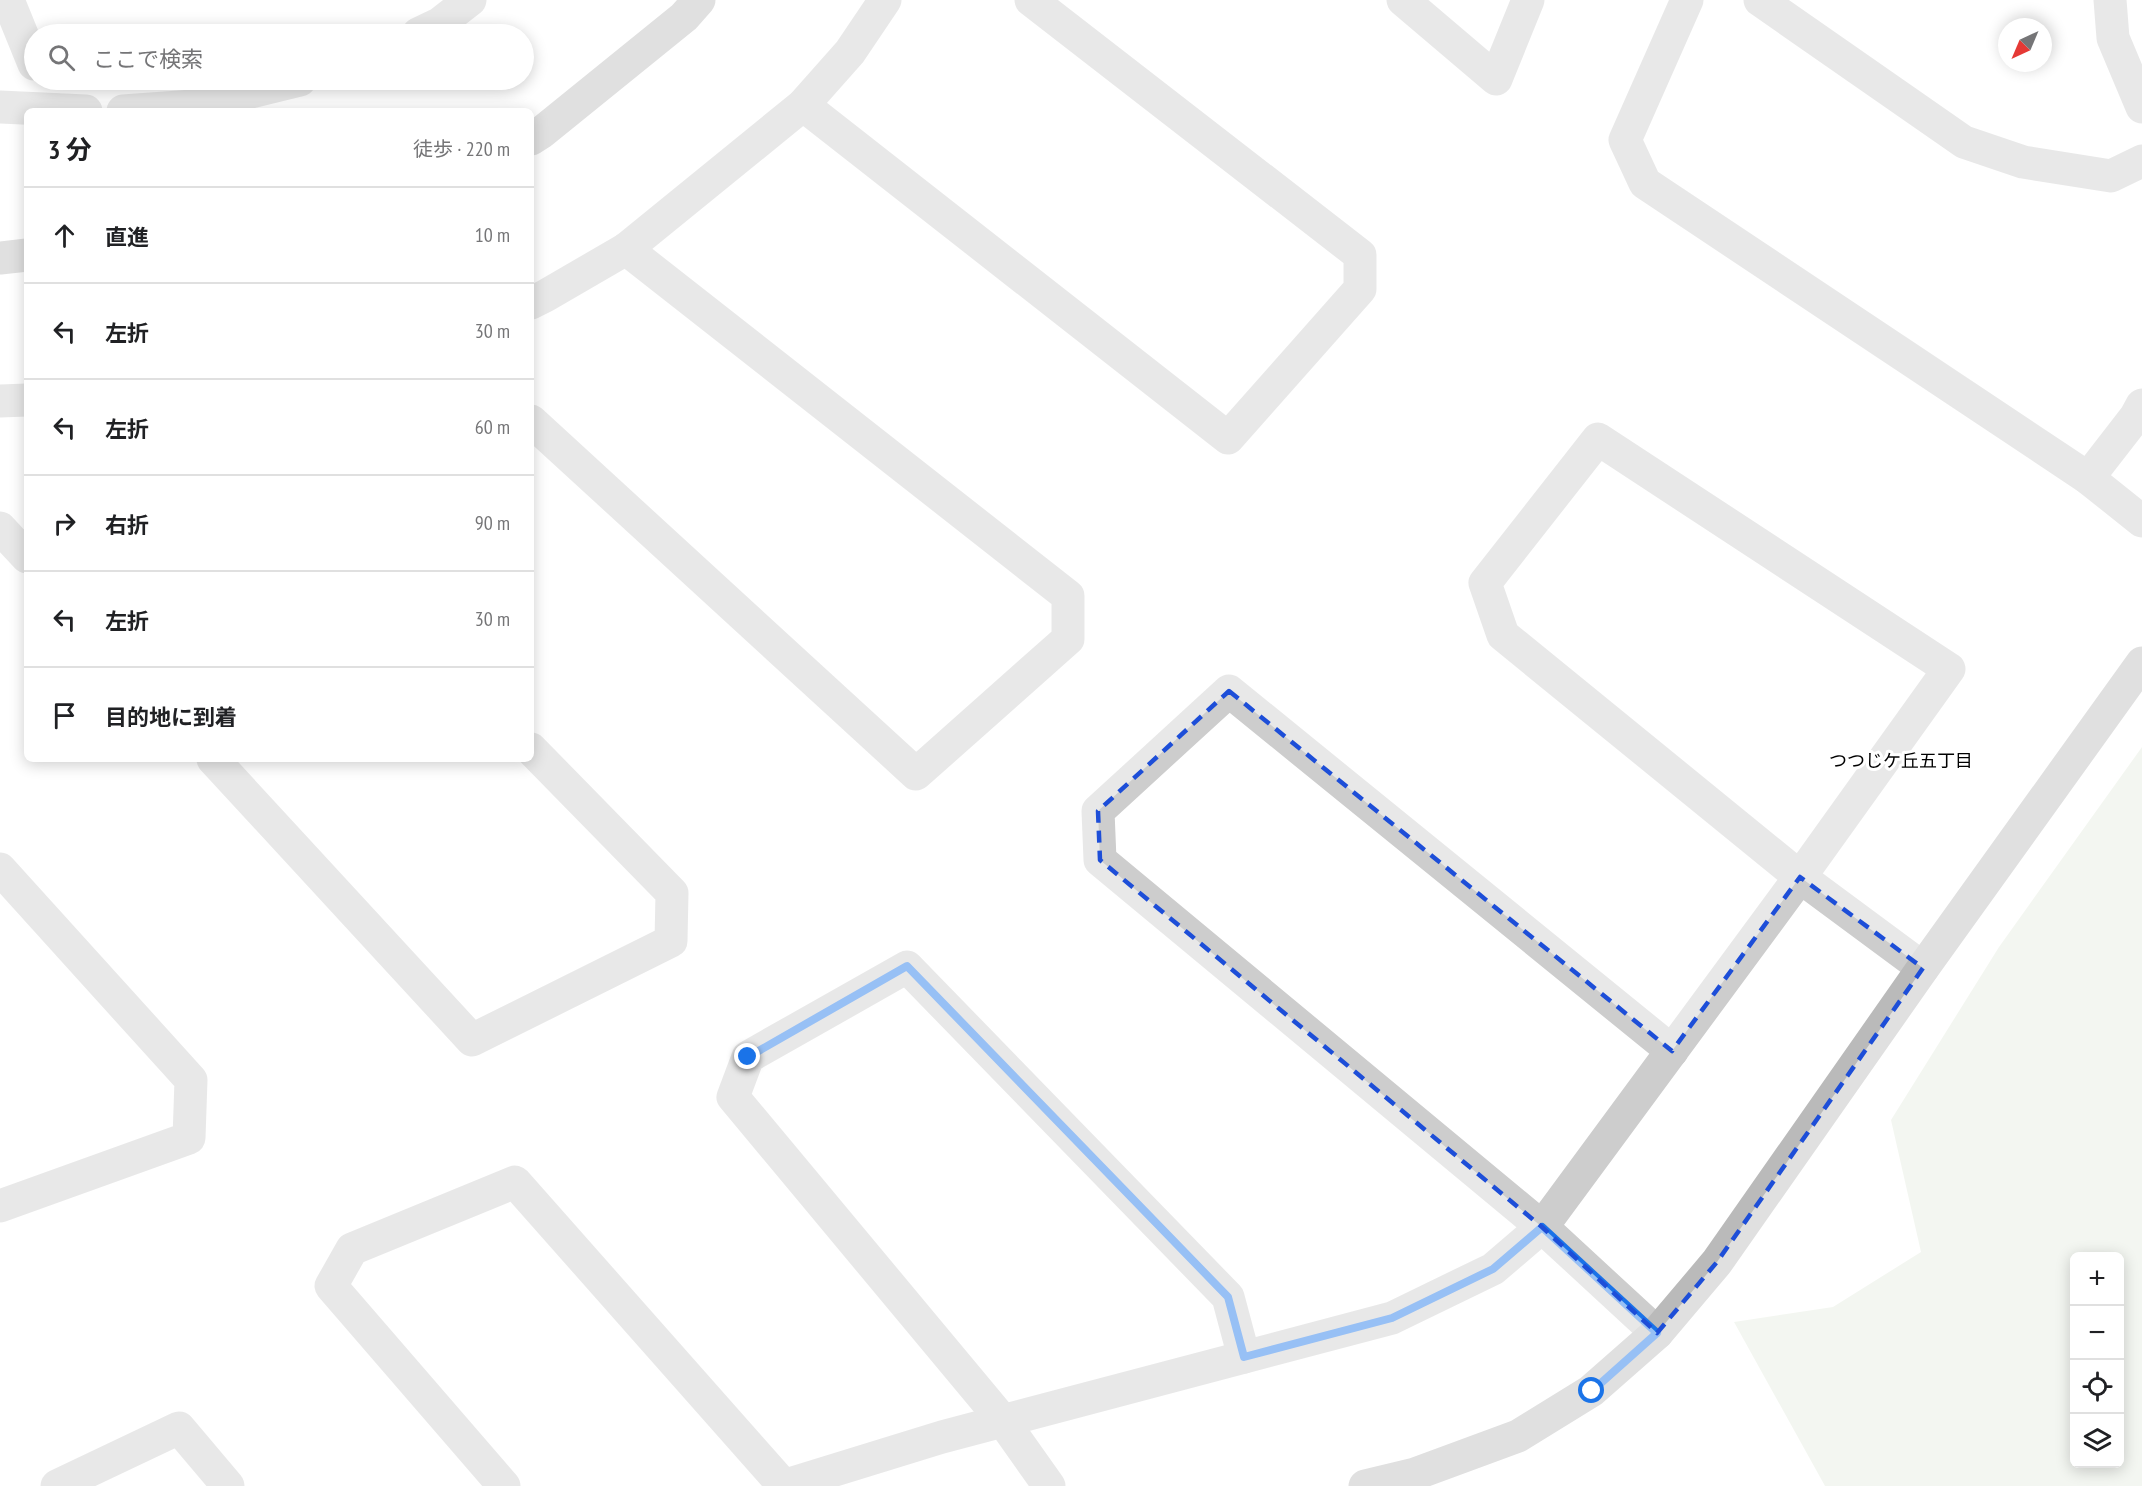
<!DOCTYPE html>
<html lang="ja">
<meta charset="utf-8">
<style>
body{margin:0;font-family:"PT Sans Narrow","Noto Sans JP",sans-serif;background:#f2f2f2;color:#202124}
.controls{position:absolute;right:18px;bottom:18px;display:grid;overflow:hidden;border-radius:9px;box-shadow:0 3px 15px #0003}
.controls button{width:54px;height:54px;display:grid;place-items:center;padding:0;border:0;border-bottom:2px solid #e0e0e0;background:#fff;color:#202124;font:30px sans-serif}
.compass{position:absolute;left:1998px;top:18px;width:54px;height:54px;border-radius:50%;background:#fff;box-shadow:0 3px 15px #0003;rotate:224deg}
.stop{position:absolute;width:18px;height:18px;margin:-14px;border:4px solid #1a73e8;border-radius:50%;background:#fff}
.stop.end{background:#1a73e8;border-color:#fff;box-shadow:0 2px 6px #0008}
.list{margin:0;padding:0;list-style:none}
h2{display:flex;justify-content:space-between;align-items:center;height:78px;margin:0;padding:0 24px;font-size:26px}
h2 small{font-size:20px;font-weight:400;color:#757577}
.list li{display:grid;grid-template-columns:39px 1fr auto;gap:18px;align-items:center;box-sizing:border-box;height:96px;padding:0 24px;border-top:2px solid #e0e0e0}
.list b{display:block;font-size:22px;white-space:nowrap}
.list em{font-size:20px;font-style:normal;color:#757577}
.icon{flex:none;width:33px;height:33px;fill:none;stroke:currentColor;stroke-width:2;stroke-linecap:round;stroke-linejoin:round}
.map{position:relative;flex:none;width:2142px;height:1486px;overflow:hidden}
.search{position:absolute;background:#fff;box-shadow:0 3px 15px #0003;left:24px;top:24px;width:510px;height:66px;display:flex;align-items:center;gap:15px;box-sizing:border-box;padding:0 21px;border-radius:33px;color:#757577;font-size:22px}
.panel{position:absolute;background:#fff;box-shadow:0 3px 15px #0003;left:24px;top:108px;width:510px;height:654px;border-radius:9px}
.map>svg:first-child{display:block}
.green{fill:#e5ecdf;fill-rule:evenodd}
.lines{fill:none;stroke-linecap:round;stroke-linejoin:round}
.street{stroke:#cdcdcd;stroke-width:33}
.secondary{stroke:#bababa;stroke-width:33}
.route{stroke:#1a73e8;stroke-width:8}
.marked{fill:none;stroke:#1d4ed8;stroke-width:4.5;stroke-dasharray:12 8;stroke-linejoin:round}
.labels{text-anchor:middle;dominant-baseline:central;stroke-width:6;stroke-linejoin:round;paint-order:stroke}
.neighbourhood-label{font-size:18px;fill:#000;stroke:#fff}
</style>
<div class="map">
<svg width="2142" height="1486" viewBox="0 0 2142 1486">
<rect width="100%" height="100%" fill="#fff"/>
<path class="green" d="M2142 747V1486H1825L1734 1322 1833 1307 1921 1252 1891 1120 1999 947ZM2074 1256H2120V1464H2074Z"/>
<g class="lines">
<g class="street">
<polyline points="8,0 34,64"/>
<polyline points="1403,0 1496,79 1528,0"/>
<polyline points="1687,0 1625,140 1645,183 2088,478 2142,521"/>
<polyline points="1760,0 1964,142 2023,162 2111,176 2142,161"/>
<polyline points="2110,0 2113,38 2142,107"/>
<polyline points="418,34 439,24 470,0"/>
<polyline points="803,105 1228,438 1360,289 1360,255 1031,0"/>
<polyline points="0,107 86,111"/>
<polyline points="123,111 193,106 300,80"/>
<polyline points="531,303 545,296 626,249 803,105 850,52 885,0"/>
<polyline points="0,401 27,400"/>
<polyline points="531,421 916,774 1068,639 1068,596 626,249"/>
<polyline points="2088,478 2136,416 2142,405"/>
<polyline points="0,528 27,557"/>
<polyline points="213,759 472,1040 671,941 672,893 531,749"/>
<polyline points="0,869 191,1080 189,1138 0,1206"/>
<polyline points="1657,1333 1542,1227 1100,860 1098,811 1229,691 1672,1051"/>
<polyline points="57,1486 179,1428 228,1486"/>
<polyline points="504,1486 331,1286 352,1249 515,1182 784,1486"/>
<polyline points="783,1486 942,1437 1392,1318 1493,1269 1542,1227 1800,877 1949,669 1598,439 1485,583 1503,635 1800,877 1923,968"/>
<polyline points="1049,1486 1003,1421 733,1097 748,1057 907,967 1228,1297 1244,1357"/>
</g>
<g class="secondary">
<polyline points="531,139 542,132 684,17 699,0"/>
<polyline points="0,258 27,255"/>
<polyline points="1365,1486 1415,1474 1518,1436 1591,1391 1657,1333 1717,1262 1923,968 2142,663"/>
</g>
</g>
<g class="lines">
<polyline class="route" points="748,1057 907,966 1228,1297 1244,1357 1392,1318 1493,1269 1542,1227 1657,1333 1592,1391"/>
</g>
<path d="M0 0H2142V1486H0ZM1229 691 1672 1051 1800 877 1923 968 1717 1262 1657 1333 1542 1227 1100 860 1098 811Z" fill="#fff" fill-opacity=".55" fill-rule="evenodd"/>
<path class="marked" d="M1229 691 1672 1051 1800 877 1923 968 1717 1262 1657 1333 1542 1227 1100 860 1098 811Z"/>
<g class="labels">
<g class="neighbourhood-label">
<text x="1901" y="760">つつじケ丘五丁目</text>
</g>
</g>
</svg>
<div class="controls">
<button>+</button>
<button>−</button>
<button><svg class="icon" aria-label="locate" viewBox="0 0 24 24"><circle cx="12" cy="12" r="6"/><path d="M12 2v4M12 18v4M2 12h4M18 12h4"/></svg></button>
<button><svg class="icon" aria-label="layers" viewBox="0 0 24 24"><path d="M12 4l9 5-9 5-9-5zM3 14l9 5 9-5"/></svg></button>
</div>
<svg class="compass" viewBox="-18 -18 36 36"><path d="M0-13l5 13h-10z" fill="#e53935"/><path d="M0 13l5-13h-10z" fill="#757577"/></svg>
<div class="stop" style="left:1592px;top:1391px"></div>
<div class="stop end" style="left:748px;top:1057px"></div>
<div class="search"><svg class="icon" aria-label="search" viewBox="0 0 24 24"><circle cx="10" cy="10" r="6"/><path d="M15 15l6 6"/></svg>ここで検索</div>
<section class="panel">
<h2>3 分<small>徒歩 · 220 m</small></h2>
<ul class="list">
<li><svg class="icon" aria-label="ahead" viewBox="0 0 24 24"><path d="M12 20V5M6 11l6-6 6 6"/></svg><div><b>直進</b></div><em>10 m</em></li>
<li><svg class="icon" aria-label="left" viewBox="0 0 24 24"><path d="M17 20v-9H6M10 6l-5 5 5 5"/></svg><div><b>左折</b></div><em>30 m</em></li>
<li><svg class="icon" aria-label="left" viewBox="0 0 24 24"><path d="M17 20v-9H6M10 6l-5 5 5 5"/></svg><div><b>左折</b></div><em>60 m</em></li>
<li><svg class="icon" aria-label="right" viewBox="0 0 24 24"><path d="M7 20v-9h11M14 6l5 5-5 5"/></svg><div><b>右折</b></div><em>90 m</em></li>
<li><svg class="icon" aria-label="left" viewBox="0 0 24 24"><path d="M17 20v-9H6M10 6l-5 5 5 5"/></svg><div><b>左折</b></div><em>30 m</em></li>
<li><svg class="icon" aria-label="arrive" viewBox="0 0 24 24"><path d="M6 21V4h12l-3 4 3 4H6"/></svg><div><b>目的地に到着</b></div></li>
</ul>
</section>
</div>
